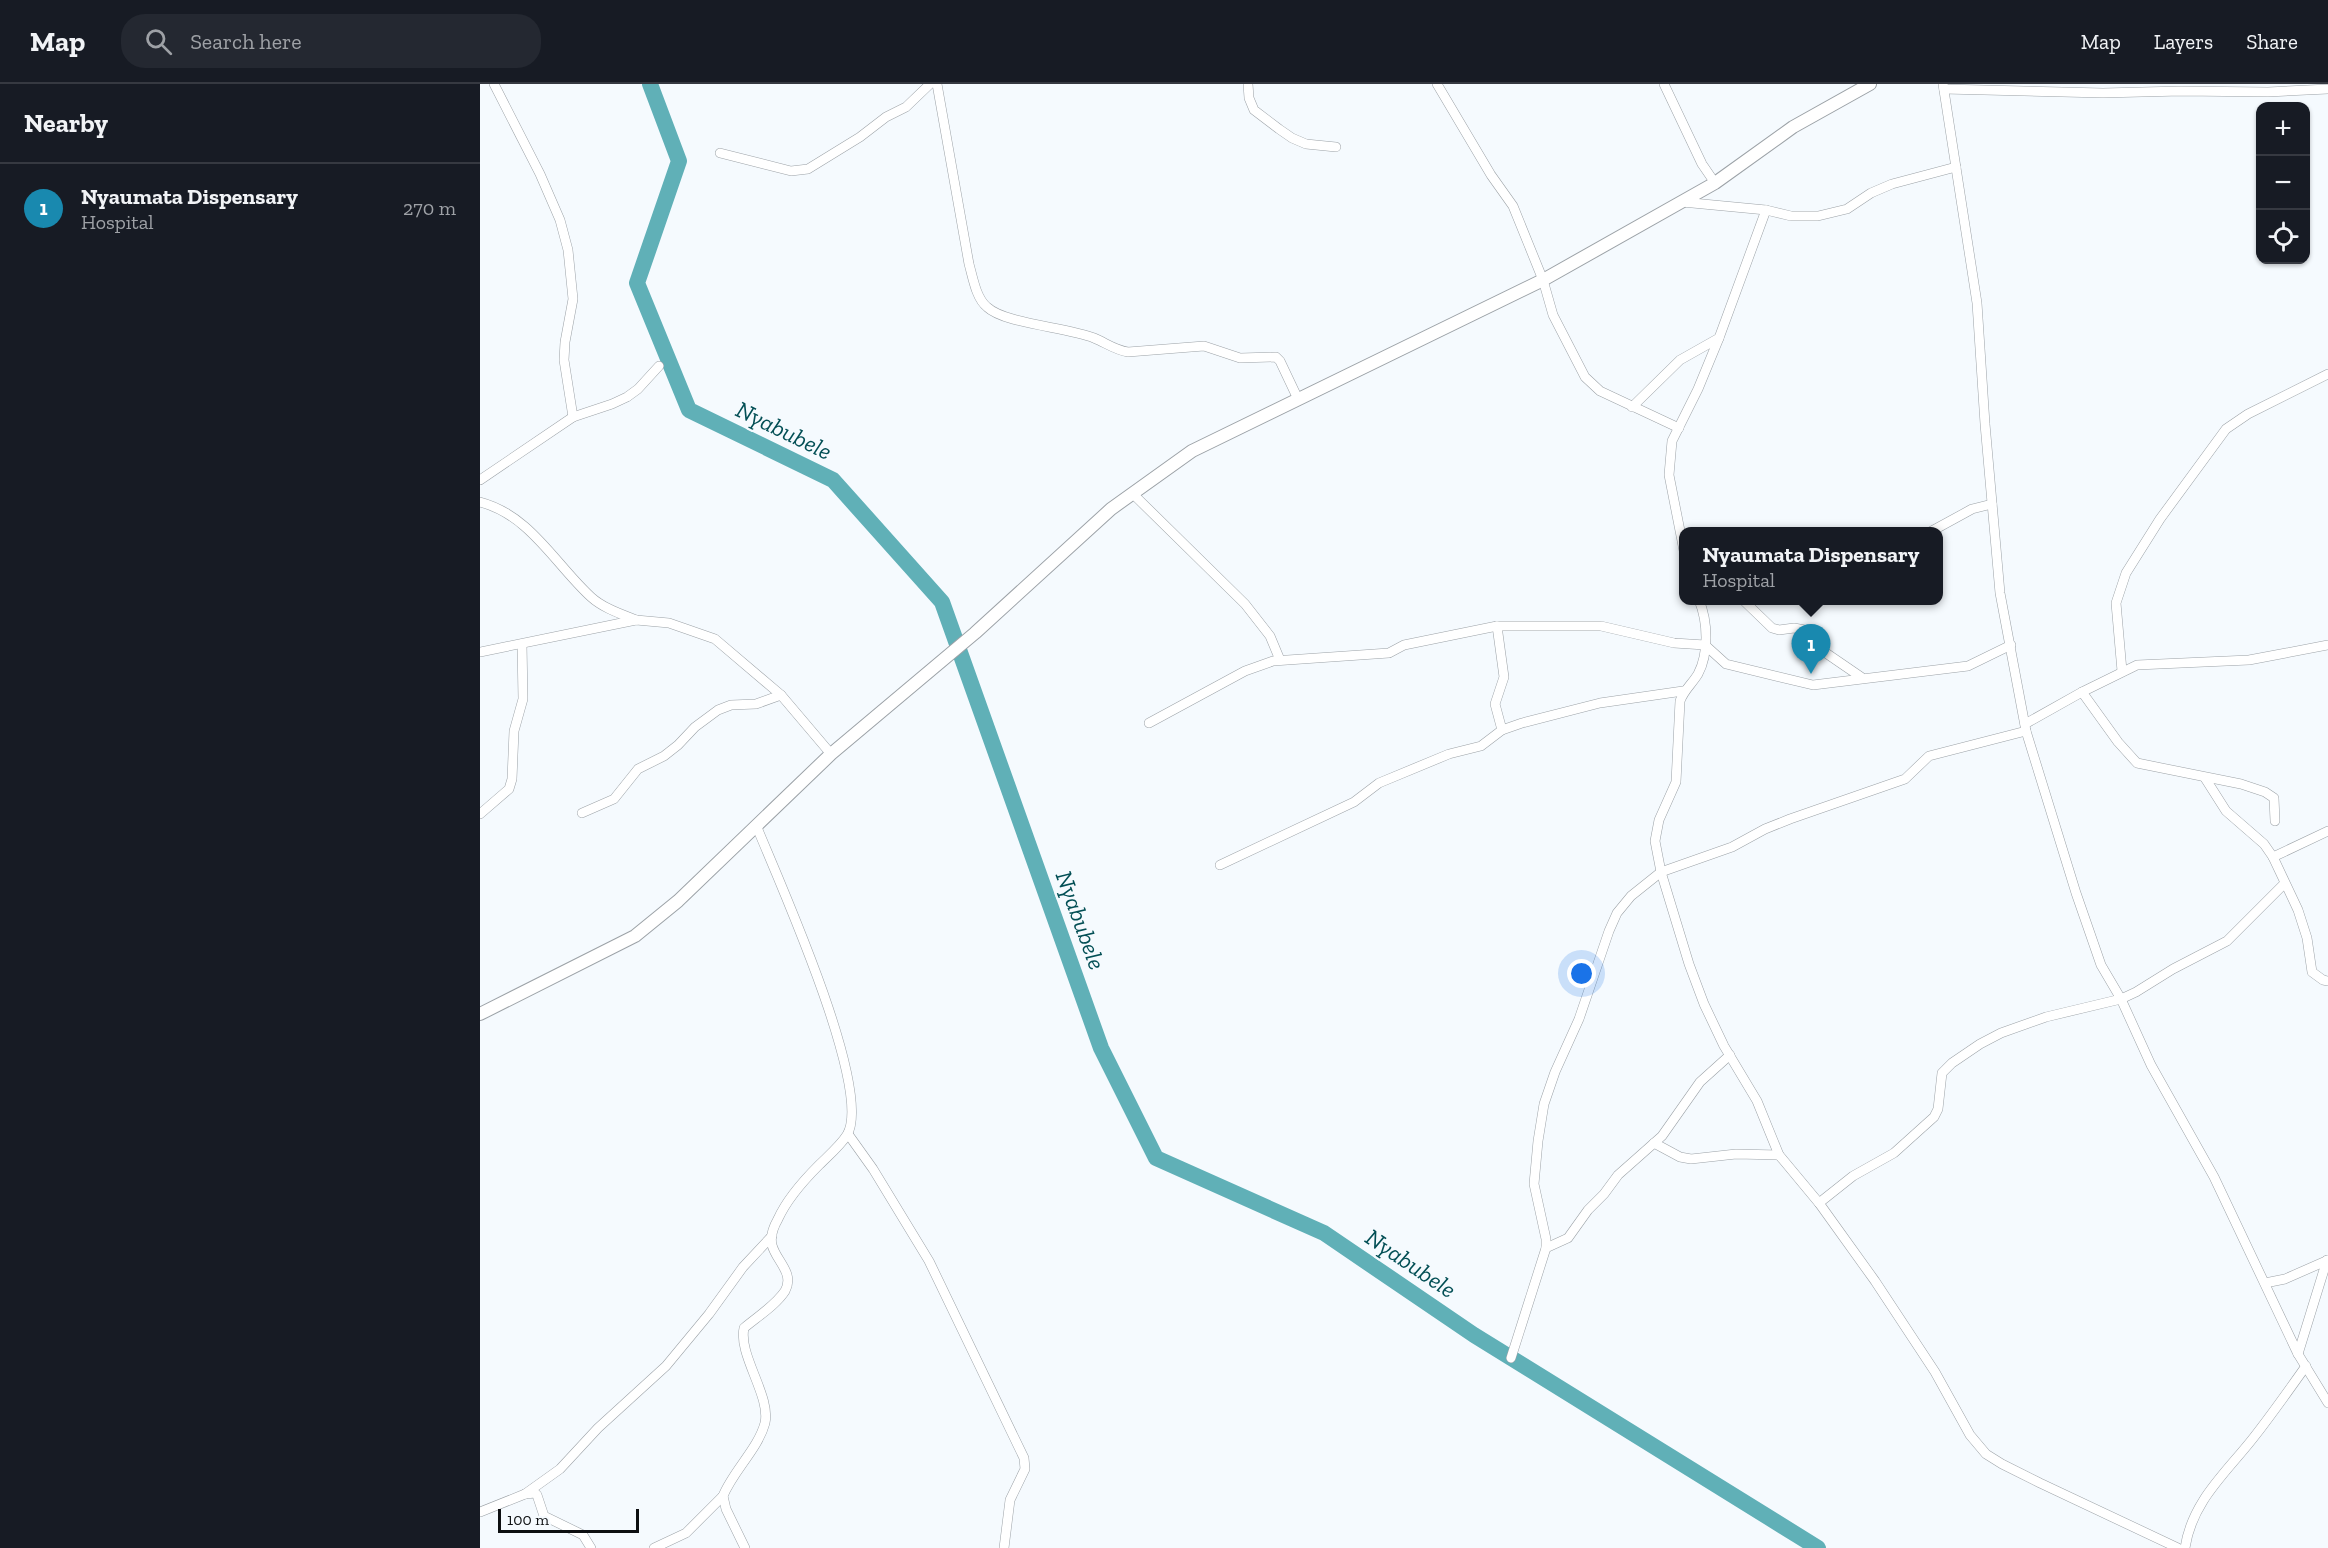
<!DOCTYPE html>
<meta charset="utf-8">
<style>
body{margin:0;font-family:"Zilla Slab",serif;background:#242831;color:#f1f3f6}
.controls{position:absolute;right:18px;top:18px;display:grid;overflow:hidden;border-radius:12px;box-shadow:0 2px 4px #0004}
.controls button{width:54px;height:54px;display:grid;place-items:center;padding:0;border:0;border-bottom:2px solid #363941;background:#171b24;color:#f1f3f6;font:30px sans-serif}
.scale{position:absolute;left:18px;bottom:15px;width:141px;box-sizing:border-box;padding-left:6px;border:3px solid #0d0f11;border-top:0;font-size:16px;line-height:21px;white-space:nowrap;color:#0d0f11;-webkit-text-stroke:4px #f5fafe;paint-order:stroke}
.you{position:absolute;left:1102px;top:890px;width:21px;height:21px;margin:-15px;border:4px solid #fff;border-radius:50%;background:#1a73e8;box-shadow:0 0 0 9px #1a73e833}
.badge{display:grid;place-items:center;width:39px;height:39px;border-radius:50%;background:#1989af;color:#fff;font-size:20px;font-weight:700}
.pin{position:absolute;translate:-50% -50px;filter:drop-shadow(0 2px 3px #0008)}
.pin::after{content:'';position:absolute;top:32px;width:21px;height:18px;background:inherit;clip-path:polygon(0 0,100% 0,50% 100%)}
.popup{position:absolute;left:1199px;top:443px;width:264px;height:78px;box-sizing:border-box;display:grid;place-content:center;border-radius:12px;background:#171b24;filter:drop-shadow(0 2px 4px #0005);font-size:20px;white-space:nowrap;color:#9ea1a6}
.popup b{font-size:22px;color:#f1f3f6}
.popup::after{content:'';position:absolute;left:50%;top:100%;margin-left:-12px;border:12px solid transparent;border-top-color:#171b24}
.list{margin:0;padding:0;list-style:none}
h2{display:flex;justify-content:space-between;align-items:center;height:78px;margin:0;padding:0 24px;font-size:26px}
h2 small{font-size:20px;font-weight:400;color:#9ea1a6}
.list li{display:grid;grid-template-columns:39px 1fr auto;gap:18px;align-items:center;box-sizing:border-box;height:90px;padding:0 24px;border-top:2px solid #363941}
.list b{display:block;font-size:22px;white-space:nowrap}
.list p{margin:0;font-size:20px;white-space:nowrap;color:#9ea1a6}
.list em{font-size:20px;font-style:normal;color:#9ea1a6}
.icon{flex:none;width:33px;height:33px;fill:none;stroke:currentColor;stroke-width:2;stroke-linecap:round;stroke-linejoin:round}
.map{position:relative;flex:none;width:1848px;height:1464px;overflow:hidden}
header{display:flex;align-items:center;gap:36px;box-sizing:border-box;height:84px;padding:0 30px;background:#171b24;border-bottom:2px solid #363941}
header strong{font-size:28px}
nav{display:flex;gap:33px;margin-inline-start:auto;font-size:21px}
.search{width:420px;height:54px;background:#242831;display:flex;align-items:center;gap:15px;box-sizing:border-box;padding:0 21px;border-radius:24px;color:#9ea1a6;font-size:22px}
main{display:flex}
aside{flex:1;background:#171b24}
.map>svg:first-child{display:block}
.lines{fill:none;stroke-linecap:round;stroke-linejoin:round}
.river{stroke:#60b0b7;stroke-width:16}
.minor-casing{stroke:#9ca2a7;stroke-width:10}
.tertiary-casing{stroke:#9ca2a7;stroke-width:14}
.minor{stroke:#fff;stroke-width:9}
.tertiary{stroke:#fff;stroke-width:12}
.labels{text-anchor:middle;dominant-baseline:central;stroke-width:4.5;stroke-linejoin:round;paint-order:stroke}
.water-label{font-size:24px;font-style:italic;fill:#034f55;stroke:#f5fafe}
</style>
<header>
<strong>Map</strong>
<div class="search"><svg class="icon" aria-label="search" viewBox="0 0 24 24"><circle cx="10" cy="10" r="6"/><path d="M15 15l6 6"/></svg>Search here</div>
<nav><a>Map</a><a>Layers</a><a>Share</a></nav>
</header>
<main>
<aside>
<h2>Nearby<small></small></h2>
<ul class="list">
<li><span class="badge">1</span><div><b>Nyaumata Dispensary</b><p>Hospital</p></div><em>270 m</em></li>
</ul>
</aside>
<div class="map">
<svg width="1848" height="1464" viewBox="0 0 1848 1464">
<rect width="100%" height="100%" fill="#f5fafe"/>
<g class="lines">
<polyline class="river" points="170,0 199,77 157,199 209,326 353,396 462,518 621,964 676,1074 844,1149 994,1251 1338,1464"/>
<defs>
<g id="minor">
<polyline points="14,0 60,90 80,136 88,166 93,215 85,258 84,276 93,333"/>
<path d="M457 0 489 180C493 194 496 214 507 223 525 240 587 243 614 254 626 259 635 266 648 268L724 262 760 274 796 273 800 277 818 315"/>
<polyline points="768,0 769,14 774,26 799,45 812,54 826,60 856,63"/>
<polyline points="957,0 1011,91 1033,122 1063,196 1073,231 1105,293 1120,307 1199,344"/>
<polyline points="1184,0 1222,80 1235,99"/>
<polyline points="1463,0 1497,219 1505,340 1520,509 1546,647 1596,809 1621,881 1641,915 1671,981 1734,1093 1818,1270 1848,1319"/>
<polyline points="1464,5 1623,9 1701,7 1788,8 1848,5"/>
<polyline points="240,69 311,87 328,85 380,53 406,33 426,23 450,0"/>
<polyline points="1202,118 1286,126 1311,132 1338,132 1367,125 1391,109 1412,100 1476,83"/>
<polyline points="1152,323 1200,276 1239,254"/>
<polyline points="0,396 93,333 132,320 147,313 158,305 179,282"/>
<polyline points="653,410 765,520 790,552 800,576"/>
<path d="M0 418C50 431 75 480 111 513 123 524 141 530 156 536"/>
<polyline points="1450,448 1492,425 1512,420"/>
<polyline points="1204,467 1189,391 1192,357 1218,305 1239,254 1286,126"/>
<path d="M1219 516C1228 538 1229 569 1218 590 1212 600 1204 606 1200 617L1196 698 1179 736 1175 757 1181 788 1209 880 1224 920 1244 962 1277 1017 1299 1071 1339 1119 1395 1197 1455 1288 1490 1351 1506 1370 1522 1380 1560 1399 1698 1464"/>
<polyline points="1263,516 1292,544 1299,546 1314,544 1325,546 1343,567 1381,593"/>
<polyline points="1017,542 1024,593 1015,620 1022,646"/>
<polyline points="0,568 156,536 189,539 235,555 301,611 351,670"/>
<polyline points="1642,587 1636,519 1646,489 1680,435 1746,345 1768,330 1848,290"/>
<polyline points="1602,608 1638,658 1657,679 1761,700 1785,708 1794,714 1795,737"/>
<polyline points="669,639 765,587 793,577 909,569 924,561 1017,542 1121,542 1194,559 1225,561 1246,580 1333,601 1488,582 1531,561"/>
<polyline points="1545,640 1602,608 1657,581 1769,576 1848,561"/>
<polyline points="1725,694 1746,727 1784,760 1793,773 1818,826 1827,854 1832,888 1843,896 1848,897"/>
<polyline points="102,729 134,715 158,685 184,672 198,661 215,643 238,626 251,621 276,620 301,611"/>
<polyline points="0,730 29,705 32,695 34,647 43,615 42,560"/>
<polyline points="1793,773 1848,747"/>
<polyline points="740,781 874,718 899,699 969,670 1001,662 1022,646 1042,639 1120,619 1203,607"/>
<polyline points="368,1050 393,1085 449,1177 544,1374 545,1385 530,1416 524,1464"/>
<polyline points="1174,1059 1200,1073 1211,1075 1256,1070 1299,1071"/>
<polyline points="1339,1119 1373,1092 1414,1069 1454,1033 1458,1025 1462,989 1472,979 1500,960 1521,949 1566,933 1641,915 1656,908 1693,885 1747,857 1804,800"/>
<polyline points="1066,1164 1088,1154 1108,1126 1124,1110 1138,1091 1182,1052 1220,998 1250,971"/>
<polyline points="1785,1199 1805,1195 1848,1176"/>
<polyline points="1818,1270 1847,1176"/>
<polyline points="1031,1274 1066,1164 1066,1155 1054,1100 1058,1057 1064,1020 1075,988 1099,935 1129,847 1137,829 1151,812 1181,788 1252,763 1285,745 1310,735 1425,695 1449,672 1546,647"/>
<polyline points="45,1410 55,1409 57,1411 64,1432 103,1451 111,1464"/>
<polyline points="0,1428 45,1410 80,1385 118,1344 186,1282 229,1230 263,1183 292,1152"/>
<polyline points="174,1464 206,1449 243,1412"/>
<path d="M265 1464 246 1425 243 1412C253 1387 278 1365 285 1339 291 1312 258 1271 264 1244 277 1233 296 1221 305 1207 315 1189 296 1177 292 1161 290 1153 294 1142 298 1135 307 1115 324 1096 339 1081 348 1072 360 1062 367 1051 394 1006 297 793 276 741"/>
<path d="M1705 1464C1712 1417 1746 1389 1774 1353 1792 1330 1809 1306 1826 1282"/>
</g>
<polyline id="tertiary" points="0,930 155,852 198,817 351,670 495,549 631,425 712,367 1063,196 1235,99 1313,43 1390,0"/>
</defs>
<use href="#minor" class="minor-casing"/>
<use href="#tertiary" class="tertiary-casing"/>
<use href="#minor" class="minor"/>
<use href="#tertiary" class="tertiary"/>
</g>
<g class="labels">
<g class="water-label">
<text transform="translate(304 346) rotate(26)">Nyabubele</text>
<text transform="translate(601 836) rotate(70)">Nyabubele</text>
<text transform="translate(931 1179) rotate(34)">Nyabubele</text>
</g>
</g>
</svg>
<div class="controls">
<button>+</button>
<button>−</button>
<button><svg class="icon" aria-label="locate" viewBox="0 0 24 24"><circle cx="12" cy="12" r="6"/><path d="M12 2v4M12 18v4M2 12h4M18 12h4"/></svg></button>
</div>
<div class="scale">100 m</div>
<div class="you"></div>
<div class="pin badge" style="left:1331px;top:590px">1</div>
<div class="popup"><b>Nyaumata Dispensary</b>Hospital</div>
</div>
</main>
